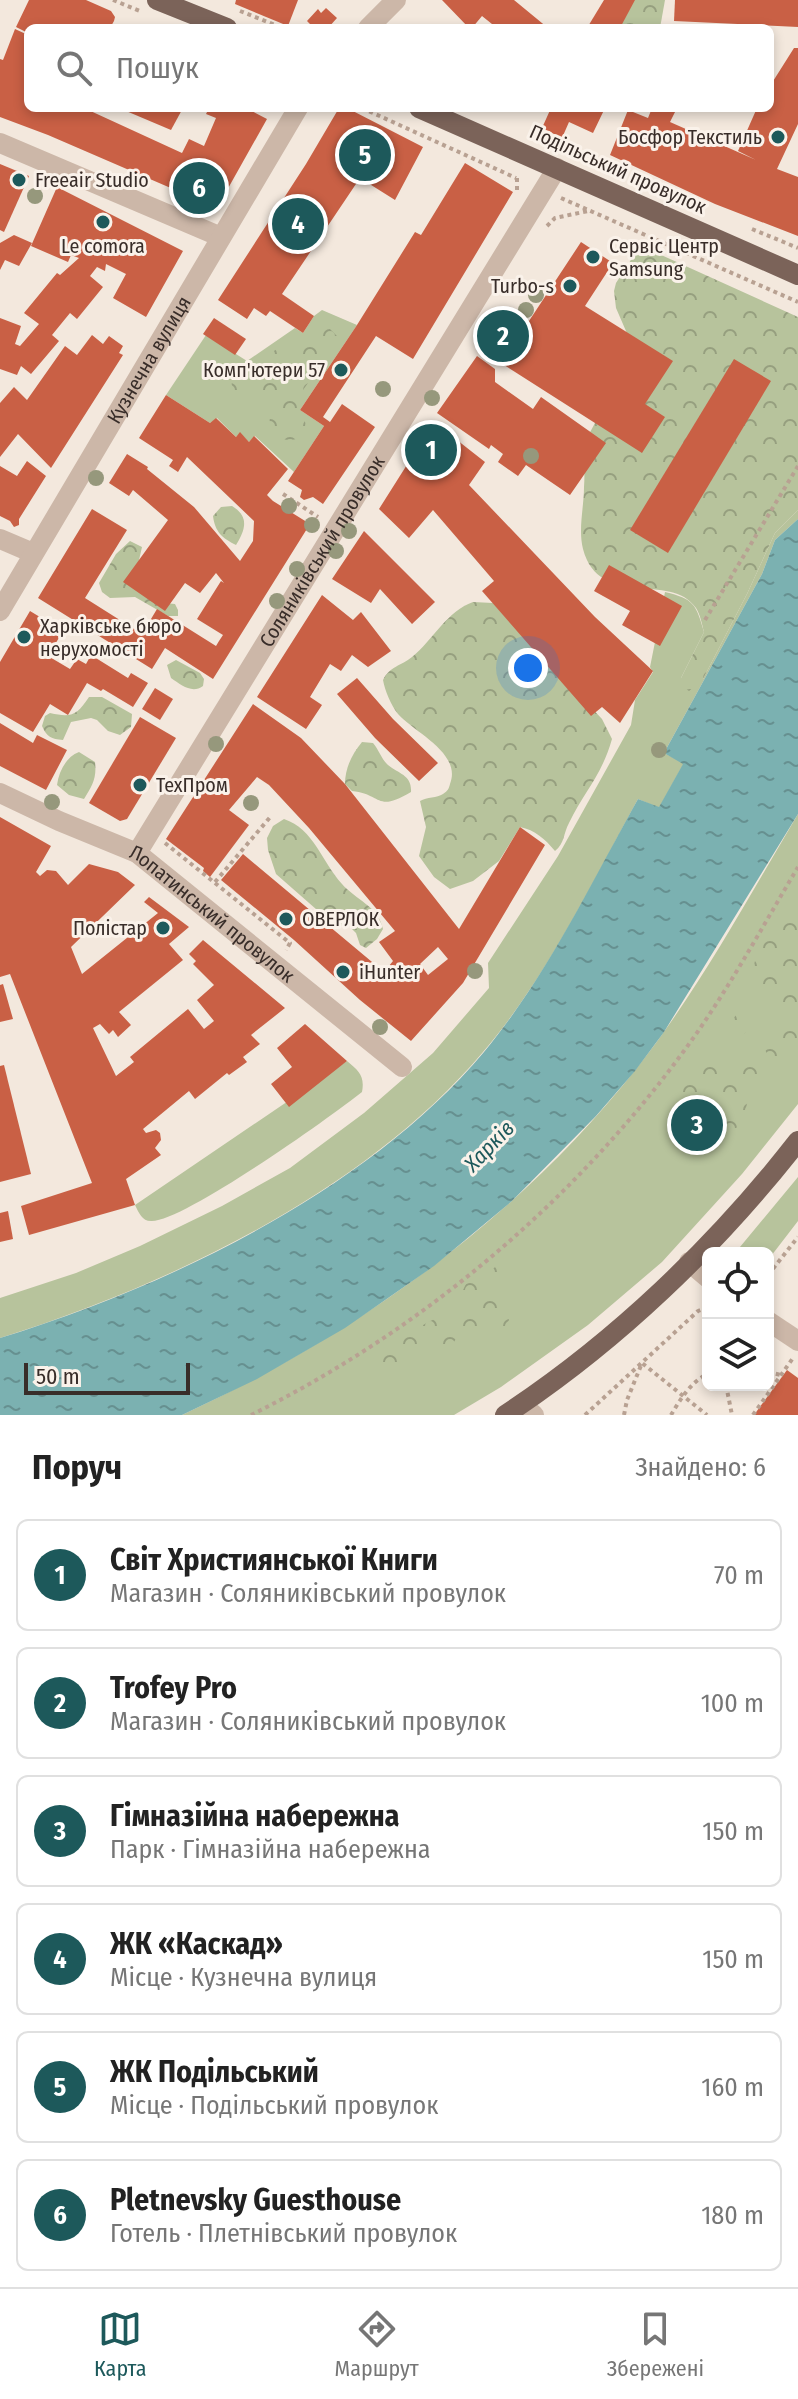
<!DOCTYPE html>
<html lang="uk">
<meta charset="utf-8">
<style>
body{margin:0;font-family:"Fira Sans Condensed",sans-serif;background:#f2f2f2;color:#222}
.controls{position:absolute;right:24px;bottom:24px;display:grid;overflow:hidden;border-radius:12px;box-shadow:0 4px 12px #0003}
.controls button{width:72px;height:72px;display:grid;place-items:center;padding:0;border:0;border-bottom:2px solid #e0e0e0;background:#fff;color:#222;font:40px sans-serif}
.scale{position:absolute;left:24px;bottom:20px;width:166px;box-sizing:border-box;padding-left:8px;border:4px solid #382d29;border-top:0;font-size:22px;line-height:28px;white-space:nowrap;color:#382d29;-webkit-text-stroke:6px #faf2ea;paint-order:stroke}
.you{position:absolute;left:528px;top:668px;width:28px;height:28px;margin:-20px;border:6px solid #fff;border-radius:50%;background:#1a73e8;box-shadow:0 0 0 12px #1a73e833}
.badge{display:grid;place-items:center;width:52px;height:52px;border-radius:50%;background:#1d595b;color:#fff;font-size:26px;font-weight:700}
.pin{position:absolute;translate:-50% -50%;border:4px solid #fff;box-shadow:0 2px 8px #0006}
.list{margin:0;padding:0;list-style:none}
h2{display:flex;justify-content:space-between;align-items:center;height:104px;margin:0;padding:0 32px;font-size:34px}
h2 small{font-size:26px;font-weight:400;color:#767676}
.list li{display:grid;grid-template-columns:52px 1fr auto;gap:24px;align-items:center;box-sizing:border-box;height:112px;margin:0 16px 16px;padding:0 16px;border:2px solid #e0e0e0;border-radius:12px}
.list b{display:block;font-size:30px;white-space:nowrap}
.list p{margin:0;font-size:26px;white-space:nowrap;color:#767676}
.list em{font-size:26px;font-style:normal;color:#767676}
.icon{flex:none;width:44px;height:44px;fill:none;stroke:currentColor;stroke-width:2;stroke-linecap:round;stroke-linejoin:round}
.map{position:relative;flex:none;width:798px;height:1415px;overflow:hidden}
.search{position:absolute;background:#fff;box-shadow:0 4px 12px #0003;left:24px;right:24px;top:24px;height:88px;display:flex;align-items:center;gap:20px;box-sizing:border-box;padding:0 28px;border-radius:12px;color:#767676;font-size:30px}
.sheet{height:872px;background:#fff}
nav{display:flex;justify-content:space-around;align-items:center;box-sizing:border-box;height:112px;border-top:2px solid #e0e0e0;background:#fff;font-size:22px;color:#767676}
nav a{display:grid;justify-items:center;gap:4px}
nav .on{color:#1d595b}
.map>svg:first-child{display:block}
.green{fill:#b7c39c}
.forest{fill:url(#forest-crowns)}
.water{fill:url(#water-ripples)}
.building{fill:#c96045;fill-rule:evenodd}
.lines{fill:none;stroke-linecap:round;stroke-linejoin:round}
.path{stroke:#b8a192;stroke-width:4;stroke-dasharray:4 4;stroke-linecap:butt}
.minor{stroke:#ccb7a8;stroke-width:20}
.major{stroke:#7b6359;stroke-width:20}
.tree{fill:#96987c}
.poi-dot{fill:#1d595b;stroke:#faf2ea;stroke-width:3}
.labels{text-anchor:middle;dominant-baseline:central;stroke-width:6;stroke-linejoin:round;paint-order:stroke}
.poi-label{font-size:20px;fill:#382d29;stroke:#faf2ea;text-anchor:start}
.street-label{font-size:20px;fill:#382d29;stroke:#faf2ea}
.water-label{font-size:22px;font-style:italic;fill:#1d595b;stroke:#faf2ea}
</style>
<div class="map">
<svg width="798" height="1415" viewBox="0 0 798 1415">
<defs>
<pattern id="forest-crowns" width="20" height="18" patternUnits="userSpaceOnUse" patternTransform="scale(2)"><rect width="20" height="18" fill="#b7c39c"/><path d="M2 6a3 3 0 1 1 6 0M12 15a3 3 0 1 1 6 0" fill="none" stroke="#969f7f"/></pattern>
<pattern id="water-ripples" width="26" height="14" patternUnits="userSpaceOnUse" patternTransform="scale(2)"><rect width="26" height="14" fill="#7bb1b1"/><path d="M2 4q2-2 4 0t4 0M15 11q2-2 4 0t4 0" fill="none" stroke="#669090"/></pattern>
</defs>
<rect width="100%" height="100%" fill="#f3e8dd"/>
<g class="green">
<polygon points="322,310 357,325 300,410 324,426 294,472 255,436 249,442 240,433 236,437 217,418 210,423 166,395 206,335 247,361 295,328 303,333 314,316"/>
<path d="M798 510V519L775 540 762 574 664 753 684 763 659 808 638 799C591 885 547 977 483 1052 367 1190 170 1285 0 1338V1298L76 1273 140 1246 222 1206 290 1168 364 1113 433 1053 489 988 488 963 558 856 631 725 635 700 653 672 650 667 665 592C694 599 696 604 704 632L681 678 703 679 747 594 775 533Z"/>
<path d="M798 814V1104L742 1174 662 1262 588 1325 501 1387 454 1415H182C356 1334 516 1221 636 1069 698 991 747 900 798 814Z"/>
<path d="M347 1061C359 1071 365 1076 362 1092 332 1116 182 1223 151 1221 142 1221 139 1213 135 1205Z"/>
<polygon points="798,1177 798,1221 768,1260 768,1253 735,1253"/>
</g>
<g class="forest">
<polygon points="612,0 665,0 660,28 615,28"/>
<path d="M648 249 798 317V510L775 533 747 594 703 679 689 691 683 687 681 678 704 632C702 624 700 614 696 608 671 571 599 610 583 549 578 529 584 507 584 487 585 474 584 462 583 449L588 436 623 371 629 338 616 308 614 291 616 283 636 252Z"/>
<path d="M326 325 337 336V342L303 390 297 405C300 412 307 422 306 429 305 442 281 443 274 434 263 422 277 407 269 391L245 401C232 391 228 385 235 370L264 357 315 326Z"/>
<path d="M232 506C250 517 245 530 236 545 222 538 215 532 213 516L221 507Z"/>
<polygon points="130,541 142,547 134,582 164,603 175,604 178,610 178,616 168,616 135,597 110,598 102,592 99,583 116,554"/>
<path d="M473 602 493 603 602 719 612 739C602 775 584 792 569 823 563 834 565 843 555 851 545 839 535 830 520 827L499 861 473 881 450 889 434 877 419 856 426 827 420 801C427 797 437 798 443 794 448 791 449 788 450 784 462 753 415 733 398 714 391 705 385 691 383 680 390 666 401 666 412 657 433 640 447 611 473 602Z"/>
<path d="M176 660 200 673 204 679 203 686C192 694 181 685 171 678L167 665Z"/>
<path d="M89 697H102L132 714 131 727 120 735 108 731 97 720 91 718 71 722 63 740C51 739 47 737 42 726L45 716 50 713C72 718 77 715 89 697Z"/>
<path d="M362 742 373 743C379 750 382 760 388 765 399 774 412 775 411 792 376 813 382 794 352 791L345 784C345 768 352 754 362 742Z"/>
<path d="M79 752 95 762C97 778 92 786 84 799L69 795 57 785C59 771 66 757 79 752Z"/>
<path d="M284 819C314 829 322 862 342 884 356 900 378 906 383 929L377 939 366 948 360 945 356 933 350 927 333 924 276 874 268 850 267 838 273 826Z"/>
<path d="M798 909V1049L787 1059H768L763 1041 767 1032 781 1018C778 1002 764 997 756 984 745 969 766 935 778 924 785 918 793 917 798 909Z"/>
<path d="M751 1003 757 1006C757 1025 743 1035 730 1046L726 1044C724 1030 737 1008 751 1003Z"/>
<path d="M736 1057C750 1061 759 1066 762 1080 759 1088 752 1094 748 1101 744 1109 749 1119 741 1125 728 1135 698 1130 686 1120 672 1107 681 1085 693 1075V1066L704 1058Z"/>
<path d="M512 1256 516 1260C513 1270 502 1273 499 1283L502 1291H515L519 1298 509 1308V1320L502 1332 486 1333 475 1327H467L460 1332 454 1342 402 1364 388 1375 377 1374 366 1364 373 1359C396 1345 430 1314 456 1313L464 1304 462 1292 466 1284 488 1274 503 1259Z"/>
</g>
<path class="water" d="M798 519V814L664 1032 635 1071 596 1116 512 1201 434 1266 345 1328 257 1379 182 1415H0V1338C170 1286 368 1190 484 1052 547 976 590 885 638 799L659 807 683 764 664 753 762 574 775 540Z"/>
<g class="building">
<polygon points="29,0 86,0 111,11 115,17 114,21 110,28 55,28 48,25 46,28 28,28 28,33 16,27"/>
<polygon points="236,0 298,0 288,26 235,4"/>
<polygon points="442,0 514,0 548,28 497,28 482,16 472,28 469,28"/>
<polygon points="604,0 635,0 620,28 587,28"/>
<polygon points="675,0 798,0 798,27 674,21"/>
<polygon points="326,8 337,18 328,28 314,28 307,21 318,9 321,13"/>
<polygon points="15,29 28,35 28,108 84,108 182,153 189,139 204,146 216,118 206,114 209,108 246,108 267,119 217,208 48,135 0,117 0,59 3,60"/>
<polygon points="794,48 798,48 798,124 777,169 798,177 798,236 715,204 610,155 628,110 648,118 652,108 677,108 670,122 756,160 738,151 757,108 770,108 770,86"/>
<polygon points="119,108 183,108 171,130"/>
<polygon points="339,108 347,108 423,147 395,200 360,178 282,294 314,316 303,333 270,311 266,316 254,308 247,319 218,300 306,164"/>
<polygon points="551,108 605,108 593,133 569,122 562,138 542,128"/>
<polygon points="465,163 513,192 413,359 376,336 323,417 330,422 342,404 375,427 323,504 313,497 304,500 300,497 302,490 288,481 324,426 300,410 357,325 415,232 421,235"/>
<polygon points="0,164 29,176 4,232 0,230"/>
<polygon points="57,187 183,251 146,317 113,298 126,274 106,264 105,271 97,267 90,276 103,287 77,319 70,313 52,335 59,341 31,374 21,366 17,375 0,369 0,318 21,326 15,344 20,346 39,324 24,313 57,273 60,275 79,258 71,255 68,262 31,246"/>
<polygon points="14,235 32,243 19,266 5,260 0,270 0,243"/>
<polygon points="581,242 613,263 585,306 673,361 645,404 665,417 642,453 482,351 509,308 529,321"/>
<polygon points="214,318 246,339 235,355 203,334"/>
<polygon points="92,335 103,344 109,336 123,346 119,353 123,355 51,468 18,434 0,457 0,403 14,387 27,400 65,346 77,355"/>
<polygon points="477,356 495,369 495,382 533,409 541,397 606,443 570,495 526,465 518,476 498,462 503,454 491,445 489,449 437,413"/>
<polygon points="734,359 771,381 668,553 630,530"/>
<polygon points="166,395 210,423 216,418 236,437 240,432 249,442 254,436 288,469 267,495 273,501 310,524 213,679 165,648 152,669 38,598 92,509 127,530 85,598 142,634 157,609 216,646 219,641 223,635 197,619 221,581 224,583 216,573 200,593 185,583 165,611 123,582 168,520 133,490 129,496 109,483 127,454 148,467 147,469 194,507 240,561 253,541 254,521 187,457 178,472 169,466 173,460 139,438"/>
<polygon points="434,422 485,462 469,485 595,617 653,671 620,723 602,707 591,716 482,591 494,581 433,510 409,538 379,509"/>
<polygon points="27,461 46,476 19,519 19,525 14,527 10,521 0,516 0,466 17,476"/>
<polygon points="364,531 435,602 412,624 380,589 371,603 332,579"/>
<polygon points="609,565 682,606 660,646 622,625 630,611 594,591"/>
<polygon points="322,595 353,620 361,612 391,651 368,667 352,655 341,671 330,664 310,697 322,705 306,729 257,697"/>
<polygon points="30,611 63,631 48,656 70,669 77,659 86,664 91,655 128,678 131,673 148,683 133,707 103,689 101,691 87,683 68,715 50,704 33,732 0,713 0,662"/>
<polygon points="357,678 393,719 438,763 419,781 375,738 337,694"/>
<polygon points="155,688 173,699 160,720 142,709"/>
<path d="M253 704 301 738 345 784 459 929 520 827 545 845 463 983 411 1041 360 1000 294 940 221 880 243 854 384 972 393 961 379 942 395 931 309 828 269 785 257 777 229 810 249 825 210 877 203 871 204 868 166 839ZM438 947 448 959 428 975 420 964Z"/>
<polygon points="140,717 176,738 127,819 120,821 89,803"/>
<polygon points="0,723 33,743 37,735 67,750 46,790 0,766"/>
<polygon points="0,817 51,846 36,872 40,876 47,870 56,871 68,885 89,864 118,872 135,885 71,947 82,974 158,913 144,902 149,897 189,927 169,944 183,960 119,1012 131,1025 118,1037 113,1030 109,1034 100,1024 93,1028 116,1076 134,1062 130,1057 188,1009 204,1029 214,1021 197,1000 214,985 193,964 196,961 189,954 203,940 285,1008 251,1035 260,1044 243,1057 247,1062 229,1075 227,1073 195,1099 189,1091 143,1129 146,1133 156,1130 160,1133 161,1140 155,1148 161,1155 126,1179 135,1205 29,1235 21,1206 92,1183 10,974 0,977"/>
<polygon points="3,984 13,1019 0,1022 0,985"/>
<polygon points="305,1024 347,1061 289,1107 271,1084 292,1067 277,1048"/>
<polygon points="4,1065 31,1174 0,1182 0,1066"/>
<polygon points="8,1211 13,1239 0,1242 0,1213"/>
<polygon points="787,1370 798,1378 798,1415 754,1415"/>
</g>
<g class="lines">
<g class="path">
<polyline points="113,0 140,11"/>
<polyline points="240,11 283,28"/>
<polyline points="362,108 516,178"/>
<polyline points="517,178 517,191"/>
<polyline points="561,198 798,302"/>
<polyline points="547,226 555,218 588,211"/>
<polyline points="752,229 798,248"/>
<polyline points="283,494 318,517"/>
<polyline points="705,620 798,466"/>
<polyline points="165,843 290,943 286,950"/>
<polyline points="215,882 272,815"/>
<polyline points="768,1275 798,1237"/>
<polyline points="768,1372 781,1375"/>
<polyline points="726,1385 732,1415"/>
<path d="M251 1415C426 1328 580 1197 694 1037 732 983 764 924 798 867"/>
<polyline points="585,1415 698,1311 708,1307"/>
<polyline points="624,1415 627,1400 642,1363 707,1415"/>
<path d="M671 1415C680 1400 691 1381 708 1374"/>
<polyline points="753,1415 793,1358"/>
</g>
<g class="minor">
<polyline points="368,28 396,0"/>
<polyline points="0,143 221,237"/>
<polyline points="0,539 33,553"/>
<path id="s1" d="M0 611 298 108"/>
<path id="s2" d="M0 793 59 821 137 853 402 1067"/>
<path id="s3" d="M137 853 557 168"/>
<polyline points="689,1262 708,1278"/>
<polyline points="768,1321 798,1341"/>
<polyline points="522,1404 534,1415"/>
</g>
<g class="major">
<polyline points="157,0 227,28"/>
<polyline points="419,108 798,275"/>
<path d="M505 1415C616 1342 716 1246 798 1141"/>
</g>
</g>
<g class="tree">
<circle cx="35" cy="196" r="8"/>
<circle cx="536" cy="295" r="8"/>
<circle cx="526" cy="310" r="8"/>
<circle cx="383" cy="389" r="8"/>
<circle cx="432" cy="398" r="8"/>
<circle cx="531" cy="456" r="8"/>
<circle cx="96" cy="478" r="8"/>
<circle cx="289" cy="506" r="8"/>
<circle cx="312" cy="525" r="8"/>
<circle cx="349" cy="531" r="8"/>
<circle cx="336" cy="551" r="8"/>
<circle cx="297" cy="569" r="8"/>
<circle cx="277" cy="601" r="8"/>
<circle cx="216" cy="744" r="8"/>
<circle cx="659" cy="750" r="8"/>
<circle cx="52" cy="802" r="8"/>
<circle cx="251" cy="803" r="8"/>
<circle cx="475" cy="971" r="8"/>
<circle cx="380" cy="1027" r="8"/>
</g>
<g class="poi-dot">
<circle cx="778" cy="137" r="8"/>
<circle cx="19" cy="180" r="8"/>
<circle cx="103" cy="222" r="8"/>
<circle cx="593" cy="257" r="8"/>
<circle cx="570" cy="286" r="8"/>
<circle cx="341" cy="370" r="8"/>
<circle cx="24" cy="637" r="8"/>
<circle cx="140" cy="785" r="8"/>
<circle cx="286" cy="919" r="8"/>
<circle cx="163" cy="928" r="8"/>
<circle cx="343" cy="972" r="8"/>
</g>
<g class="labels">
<g class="poi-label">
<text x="762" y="137" text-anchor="end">Босфор Текстиль</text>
<text x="35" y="180">Freeair Studio</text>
<text x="103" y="246" text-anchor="middle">Le comora</text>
<text x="609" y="246">Сервіс Центр<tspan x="609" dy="23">Samsung</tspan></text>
<text x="554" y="286" text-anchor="end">Turbo-s</text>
<text x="325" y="370" text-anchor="end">Комп'ютери 57</text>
<text x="40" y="626">Харківське бюро<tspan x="40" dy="23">нерухомості</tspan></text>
<text x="156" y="785">ТехПром</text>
<text x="302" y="919">ОВЕРЛОК</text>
<text x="147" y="928" text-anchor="end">Полістар</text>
<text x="359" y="972">iHunter</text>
</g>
<g class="street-label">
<text transform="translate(618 169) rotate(24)">Подільський провулок</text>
<text stroke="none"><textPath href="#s1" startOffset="292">Кузнечна вулиця</textPath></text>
<text stroke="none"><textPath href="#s3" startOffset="354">Соляниківський провулок</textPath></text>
<text stroke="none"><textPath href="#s2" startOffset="246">Лопатинський провулок</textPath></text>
</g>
<g class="water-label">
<text transform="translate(489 1146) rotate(-46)">Харків</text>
</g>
</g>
</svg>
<div class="controls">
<button><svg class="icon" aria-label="locate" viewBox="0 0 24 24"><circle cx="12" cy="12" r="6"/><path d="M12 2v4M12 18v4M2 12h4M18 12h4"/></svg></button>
<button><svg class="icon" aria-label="layers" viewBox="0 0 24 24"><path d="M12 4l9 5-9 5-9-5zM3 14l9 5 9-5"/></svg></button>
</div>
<div class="scale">50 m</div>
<div class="you"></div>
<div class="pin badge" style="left:431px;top:450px">1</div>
<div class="pin badge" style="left:503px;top:336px">2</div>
<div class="pin badge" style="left:697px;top:1125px">3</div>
<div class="pin badge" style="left:298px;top:224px">4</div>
<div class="pin badge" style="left:365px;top:155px">5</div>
<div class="pin badge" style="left:199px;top:188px">6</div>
<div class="search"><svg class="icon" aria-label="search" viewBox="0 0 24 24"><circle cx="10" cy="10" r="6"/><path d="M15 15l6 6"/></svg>Пошук</div>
</div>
<section class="sheet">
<h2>Поруч<small>Знайдено: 6</small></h2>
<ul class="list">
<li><span class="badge">1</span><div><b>Світ Християнської Книги</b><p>Магазин · Соляниківський провулок</p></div><em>70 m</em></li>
<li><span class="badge">2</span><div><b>Trofey Pro</b><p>Магазин · Соляниківський провулок</p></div><em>100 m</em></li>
<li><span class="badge">3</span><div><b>Гімназійна набережна</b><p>Парк · Гімназійна набережна</p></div><em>150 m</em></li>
<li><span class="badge">4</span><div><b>ЖК «Каскад»</b><p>Місце · Кузнечна вулиця</p></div><em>150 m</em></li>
<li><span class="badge">5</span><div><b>ЖК Подільський</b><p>Місце · Подільський провулок</p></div><em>160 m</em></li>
<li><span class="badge">6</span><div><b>Pletnevsky Guesthouse</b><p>Готель · Плетнівський провулок</p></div><em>180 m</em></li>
</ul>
</section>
<nav>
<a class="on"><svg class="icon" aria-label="map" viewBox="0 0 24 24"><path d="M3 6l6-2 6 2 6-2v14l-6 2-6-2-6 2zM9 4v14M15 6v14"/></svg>Карта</a>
<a><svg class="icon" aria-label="directions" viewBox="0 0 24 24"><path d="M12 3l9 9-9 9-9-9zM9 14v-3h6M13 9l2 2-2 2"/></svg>Маршрут</a>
<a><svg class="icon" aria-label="saved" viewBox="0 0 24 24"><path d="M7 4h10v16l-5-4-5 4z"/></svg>Збережені</a>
</nav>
